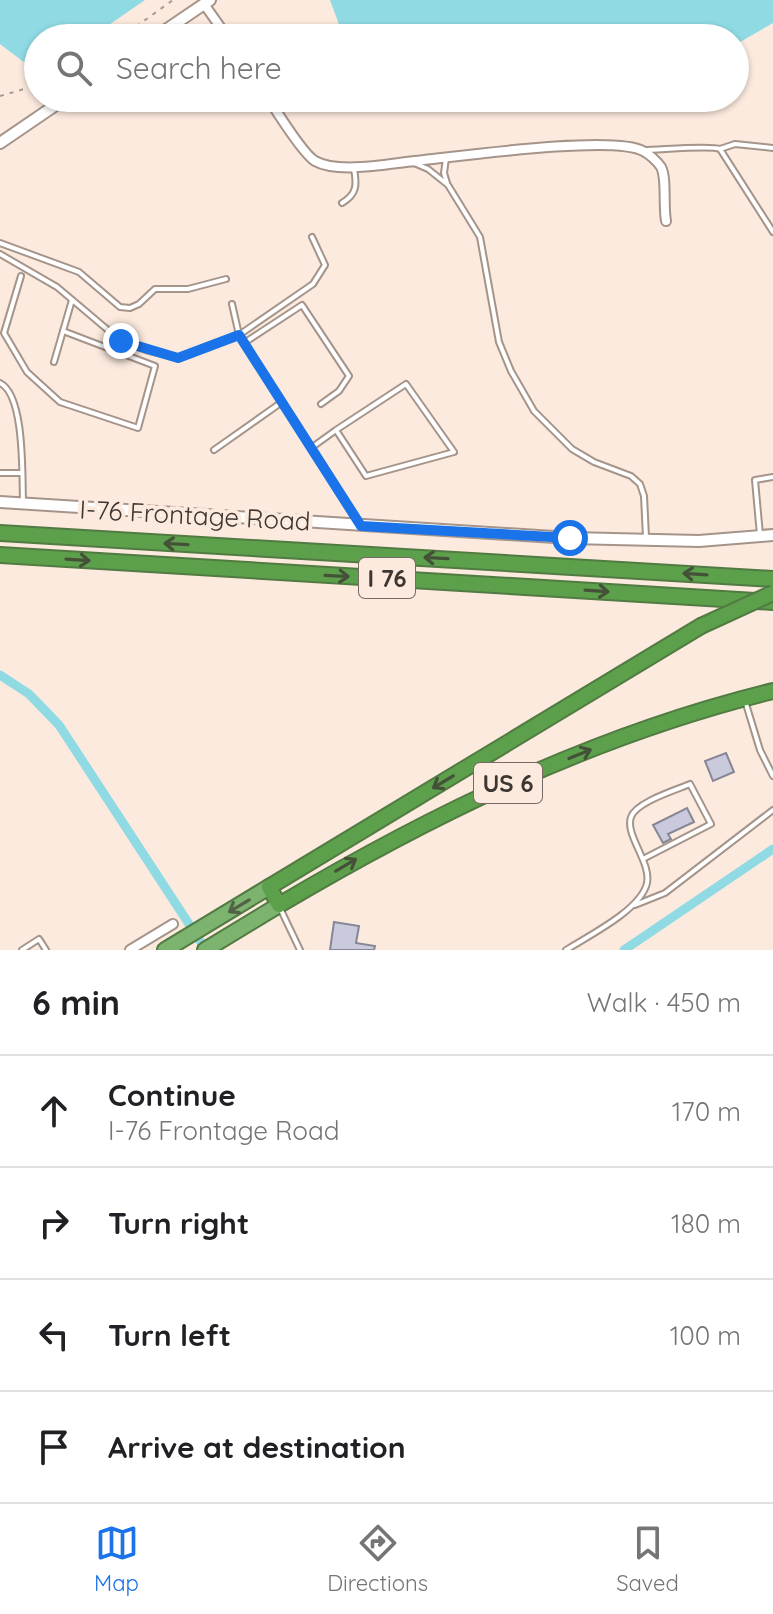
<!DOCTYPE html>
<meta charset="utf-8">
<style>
body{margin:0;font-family:Quicksand,sans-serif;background:#f6f6f6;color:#202124}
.stop{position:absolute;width:24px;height:24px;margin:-18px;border:6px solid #1a73e8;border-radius:50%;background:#fff}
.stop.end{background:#1a73e8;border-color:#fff;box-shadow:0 2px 8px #0008}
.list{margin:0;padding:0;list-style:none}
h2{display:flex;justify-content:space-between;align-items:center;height:104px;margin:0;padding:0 32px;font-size:34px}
h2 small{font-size:26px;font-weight:400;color:#757577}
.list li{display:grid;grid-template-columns:52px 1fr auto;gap:24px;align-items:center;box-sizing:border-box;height:112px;padding:0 32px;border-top:2px solid #e0e0e0}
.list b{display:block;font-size:30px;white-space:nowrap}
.list p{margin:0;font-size:26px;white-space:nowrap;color:#757577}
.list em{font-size:26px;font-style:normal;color:#757577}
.icon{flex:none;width:44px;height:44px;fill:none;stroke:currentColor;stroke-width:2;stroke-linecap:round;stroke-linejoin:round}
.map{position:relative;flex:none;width:773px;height:950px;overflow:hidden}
.search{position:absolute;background:#fff;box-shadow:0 2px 6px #0004;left:24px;right:24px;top:24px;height:88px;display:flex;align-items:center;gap:20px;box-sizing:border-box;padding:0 28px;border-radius:44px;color:#757577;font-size:30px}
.sheet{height:552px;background:#fff}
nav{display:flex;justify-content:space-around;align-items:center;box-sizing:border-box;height:112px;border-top:2px solid #e0e0e0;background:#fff;font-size:22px;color:#757577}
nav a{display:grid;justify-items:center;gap:4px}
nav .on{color:#1a73e8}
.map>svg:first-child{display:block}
.water{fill:#90dae4}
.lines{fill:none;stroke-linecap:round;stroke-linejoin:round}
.canal{stroke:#90dae4;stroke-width:9}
.building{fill:#cacadd;stroke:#868697;stroke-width:2}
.service-casing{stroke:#a5948a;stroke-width:8}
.minor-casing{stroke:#a5948a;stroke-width:12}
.tertiary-casing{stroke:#a5948a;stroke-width:14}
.trunk-casing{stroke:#517b42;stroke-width:18}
.motorway-casing{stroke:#517b42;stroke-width:18}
.path{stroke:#a69990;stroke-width:2;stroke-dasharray:4 6;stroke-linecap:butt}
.service{stroke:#fff;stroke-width:4}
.minor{stroke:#fff;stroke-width:8}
.tertiary{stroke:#fff;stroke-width:10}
.trunk{stroke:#7cb36f;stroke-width:14}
.motorway{stroke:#5ca04b;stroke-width:14}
.motorway-bridge-casing{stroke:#517b42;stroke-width:18;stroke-linecap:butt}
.motorway-bridge{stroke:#5ca04b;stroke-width:14}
.oneway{stroke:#455038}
.oneway2{stroke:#536247}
.route{stroke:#1a73e8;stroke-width:10}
.labels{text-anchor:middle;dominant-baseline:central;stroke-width:8;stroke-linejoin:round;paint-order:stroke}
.shield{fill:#fceade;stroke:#766c65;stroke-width:2}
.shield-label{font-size:24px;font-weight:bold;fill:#3d3631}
.street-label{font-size:26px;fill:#3d3631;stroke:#fceade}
</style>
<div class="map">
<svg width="773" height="950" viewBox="0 0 773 950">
<rect width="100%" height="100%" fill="#fceade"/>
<g class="water">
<polygon points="0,0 145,0 90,38 38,38 38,66 25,63 0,44"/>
<polygon points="330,0 773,0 773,23 735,45 735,38 498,38 483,31 438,38 344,38"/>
</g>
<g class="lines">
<g class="canal">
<polyline points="0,675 29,694 59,725 206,950"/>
<polyline points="624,950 773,849"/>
</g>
</g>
<g class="building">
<polygon points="726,753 734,772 713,781 705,761"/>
<polygon points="687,808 694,822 668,834 671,839 663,843 653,825"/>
<polygon points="334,922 359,926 356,943 375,946 374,950 330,950"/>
</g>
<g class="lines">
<defs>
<g id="service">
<polyline points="720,149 735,144 773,148"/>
<path d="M644 150C659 150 711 145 720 149L773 232"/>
<polyline points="446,158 444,173 447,183"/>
<polyline points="414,163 428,169 448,185 480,237 499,342 511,371 534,411 572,449 594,462 631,476 640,484 644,496 646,537"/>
<path d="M342 203C357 194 357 185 354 169"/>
<polyline points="0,243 79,272 120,307 130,308 139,304 155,289 188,289 226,279"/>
<polyline points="0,254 57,287 121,341 146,350 178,358 239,335 359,523"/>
<polyline points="21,276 4,333 27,372 60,402 138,428 155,366 63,331"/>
<polyline points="232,304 239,335 313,284 325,265 312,237"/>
<polyline points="244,343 302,305 349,376 339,391 321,404"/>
<polyline points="54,362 72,300"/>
<path d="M0 383C25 395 22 476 23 502"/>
<polyline points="311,448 336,430 366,476 454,452 406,384 336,430"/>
<polyline points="214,450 282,402"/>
<polyline points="0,473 22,473"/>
<polyline points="760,535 755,480 773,477"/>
<polyline points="746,704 760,750 773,776"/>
<polyline points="635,905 665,893 773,810"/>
<polyline points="280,908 300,950"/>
<polyline points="22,950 39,939 46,950"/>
<path d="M566 950C588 936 641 910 647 883 649 873 644 862 640 853 636 843 627 828 631 817 636 802 676 790 690 784L711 824 643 859"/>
</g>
<g id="minor">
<polyline points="204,4 228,38"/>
<path d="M268 98C277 112 303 154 315 161 336 173 382 165 406 162 448 158 612 134 643 151 649 154 657 161 661 167 667 178 663 205 666 221"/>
<polyline points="130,950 173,924"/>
</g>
<g id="tertiary">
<polyline points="154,38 210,0"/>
<polyline points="0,143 66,98"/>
<polyline points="0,502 570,538 699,541 773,535"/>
</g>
<g id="trunk">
<polyline points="165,950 269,887"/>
<polyline points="205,950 279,905"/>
</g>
<g id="motorway">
<polyline points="0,533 773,579"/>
<polyline points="0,555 773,602"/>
<path d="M701 626 269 887 279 905C434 813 597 734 773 691"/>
</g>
</defs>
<use href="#service" class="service-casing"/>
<use href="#minor" class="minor-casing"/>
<use href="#tertiary" class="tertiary-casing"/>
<use href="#trunk" class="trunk-casing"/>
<use href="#motorway" class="motorway-casing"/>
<g class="path">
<polyline points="120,38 173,0"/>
<polyline points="0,96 38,85"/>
</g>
<use href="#service" class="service"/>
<use href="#minor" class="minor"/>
<use href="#tertiary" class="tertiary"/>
<use href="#trunk" class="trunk"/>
<use href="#motorway" class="motorway"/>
<defs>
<polyline id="motorway-bridge" points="701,626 773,593"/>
</defs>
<use href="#motorway-bridge" class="motorway-bridge-casing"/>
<use href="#motorway-bridge" class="motorway-bridge"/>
</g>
<defs><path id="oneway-shaft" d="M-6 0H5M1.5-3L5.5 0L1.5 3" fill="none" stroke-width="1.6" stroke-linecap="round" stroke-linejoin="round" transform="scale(2)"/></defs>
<g class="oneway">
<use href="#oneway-shaft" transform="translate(176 544) rotate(-177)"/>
<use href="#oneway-shaft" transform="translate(436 558) rotate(-177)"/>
<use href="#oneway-shaft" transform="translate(78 560) rotate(4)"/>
<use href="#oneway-shaft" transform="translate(695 574) rotate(-176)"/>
<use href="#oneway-shaft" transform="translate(337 576) rotate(3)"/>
<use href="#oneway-shaft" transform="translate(597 591) rotate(4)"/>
<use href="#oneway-shaft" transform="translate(580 754) rotate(-22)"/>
<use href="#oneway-shaft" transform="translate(443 782) rotate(149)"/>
<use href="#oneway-shaft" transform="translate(346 865) rotate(-31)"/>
</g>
<use class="oneway2" href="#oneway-shaft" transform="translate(239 906) rotate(149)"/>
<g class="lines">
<polyline class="route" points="121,341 178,358 239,335 361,526 570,538"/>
</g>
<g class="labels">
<g class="shield">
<rect x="359" y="558" width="56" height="40" rx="6"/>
<rect x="474" y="763" width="68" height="40" rx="6"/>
</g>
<g class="shield-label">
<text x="387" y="578">I 76</text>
<text x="508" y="783">US 6</text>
</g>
<g class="street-label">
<text transform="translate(195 515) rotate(3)">I-76 Frontage Road</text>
</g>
</g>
</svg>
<div class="stop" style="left:570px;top:538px"></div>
<div class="stop end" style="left:121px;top:341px"></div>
<div class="search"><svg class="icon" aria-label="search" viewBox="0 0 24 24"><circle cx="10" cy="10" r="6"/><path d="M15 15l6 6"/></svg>Search here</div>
</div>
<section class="sheet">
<h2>6 min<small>Walk · 450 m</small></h2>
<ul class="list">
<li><svg class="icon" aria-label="ahead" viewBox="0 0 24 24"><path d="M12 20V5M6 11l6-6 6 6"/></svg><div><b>Continue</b><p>I-76 Frontage Road</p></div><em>170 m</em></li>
<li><svg class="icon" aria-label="right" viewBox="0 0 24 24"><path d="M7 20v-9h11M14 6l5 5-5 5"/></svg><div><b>Turn right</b></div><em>180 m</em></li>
<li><svg class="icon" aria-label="left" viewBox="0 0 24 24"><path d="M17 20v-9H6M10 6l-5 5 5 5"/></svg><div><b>Turn left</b></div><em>100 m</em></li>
<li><svg class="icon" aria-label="arrive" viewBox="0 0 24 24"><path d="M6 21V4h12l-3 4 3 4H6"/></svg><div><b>Arrive at destination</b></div></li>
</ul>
</section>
<nav>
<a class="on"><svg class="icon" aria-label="map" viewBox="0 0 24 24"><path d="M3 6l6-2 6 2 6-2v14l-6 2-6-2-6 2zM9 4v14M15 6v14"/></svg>Map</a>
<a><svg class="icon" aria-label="directions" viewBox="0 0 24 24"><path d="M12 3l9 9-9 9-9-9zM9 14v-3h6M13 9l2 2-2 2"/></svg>Directions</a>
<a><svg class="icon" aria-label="saved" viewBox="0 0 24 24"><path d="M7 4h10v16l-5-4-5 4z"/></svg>Saved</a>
</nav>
